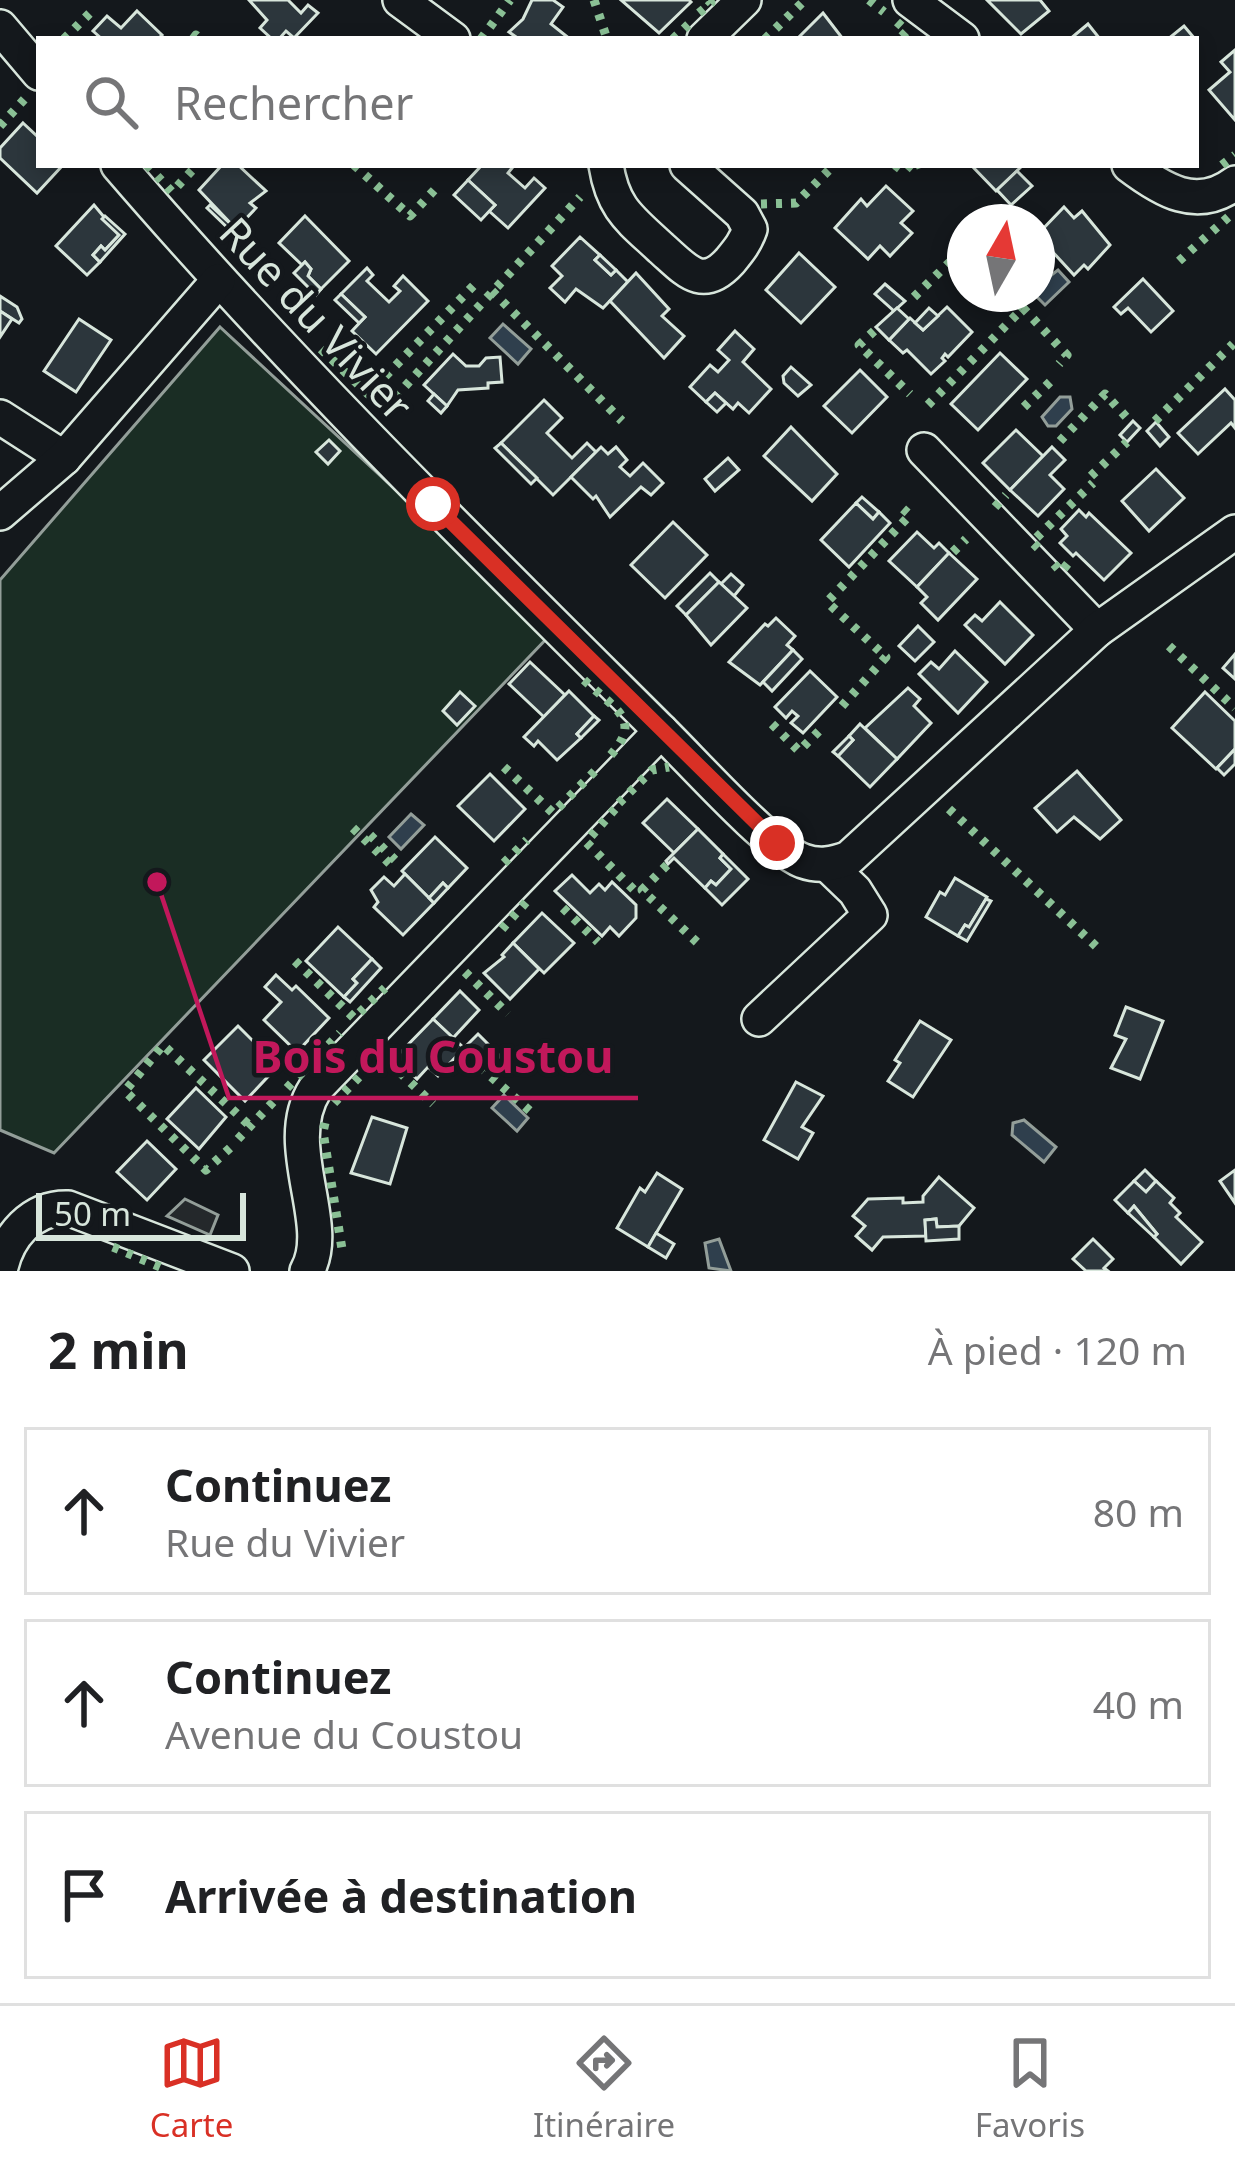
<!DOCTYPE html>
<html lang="fr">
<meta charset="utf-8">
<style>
body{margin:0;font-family:"Noto Sans",sans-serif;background:#f6f6f6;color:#202124}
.compass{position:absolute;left:947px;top:204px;width:108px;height:108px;border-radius:50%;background:#fff;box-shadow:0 6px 18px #0003;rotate:9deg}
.scale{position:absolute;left:36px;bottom:30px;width:210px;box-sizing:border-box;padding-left:12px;border:6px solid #d8e6dc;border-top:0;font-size:33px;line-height:42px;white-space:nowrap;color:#d8e6dc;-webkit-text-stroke:9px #14181c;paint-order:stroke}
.stop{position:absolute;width:36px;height:36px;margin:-27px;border:9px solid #d93025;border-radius:50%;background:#fff}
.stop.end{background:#d93025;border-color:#fff;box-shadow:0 3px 12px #0008}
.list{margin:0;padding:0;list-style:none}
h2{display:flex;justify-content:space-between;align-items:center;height:156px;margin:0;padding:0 48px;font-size:51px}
h2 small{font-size:39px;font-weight:400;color:#757577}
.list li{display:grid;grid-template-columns:78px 1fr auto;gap:36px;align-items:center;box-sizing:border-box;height:168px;margin:0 24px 24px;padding:0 24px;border:3px solid #e0e0e0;border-radius:0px}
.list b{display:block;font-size:45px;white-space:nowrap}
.list p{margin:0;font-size:39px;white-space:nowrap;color:#757577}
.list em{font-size:39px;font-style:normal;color:#757577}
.icon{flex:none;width:66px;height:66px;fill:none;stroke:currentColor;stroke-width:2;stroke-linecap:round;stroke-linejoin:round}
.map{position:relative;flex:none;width:1235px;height:1271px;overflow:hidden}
.search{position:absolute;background:#fff;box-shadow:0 6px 18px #0003;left:36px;right:36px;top:36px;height:132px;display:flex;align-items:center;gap:30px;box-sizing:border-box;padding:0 42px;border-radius:0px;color:#757577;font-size:45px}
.sheet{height:732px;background:#fff}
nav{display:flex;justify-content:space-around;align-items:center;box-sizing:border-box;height:168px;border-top:3px solid #e0e0e0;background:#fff;font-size:33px;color:#757577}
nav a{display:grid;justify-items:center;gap:6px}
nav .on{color:#d93025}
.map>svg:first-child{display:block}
.green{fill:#1a2d24;stroke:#939e99;stroke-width:3}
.parking{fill:#24282b;stroke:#939e99;stroke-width:3}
.water{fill:#2f3f4d;stroke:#939e99;stroke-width:3}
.building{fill:#2c363c;stroke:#d8e6dc;stroke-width:3}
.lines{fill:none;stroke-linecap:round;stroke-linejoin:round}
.minor-casing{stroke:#d8e6dc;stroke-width:38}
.minor{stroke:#14181c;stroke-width:33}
.hedge{stroke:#8ac095;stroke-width:9;stroke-dasharray:6 9;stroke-linecap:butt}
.route{stroke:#d93025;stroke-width:15}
.labels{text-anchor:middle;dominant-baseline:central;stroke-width:9;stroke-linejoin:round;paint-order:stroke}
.street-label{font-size:42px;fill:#d8e6dc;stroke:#14181c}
.leader{fill:none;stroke:#c2185b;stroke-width:4.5}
.callout-dot{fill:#c2185b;stroke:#14181c;stroke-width:4.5}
.callout-label{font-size:45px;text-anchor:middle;font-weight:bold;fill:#c2185b;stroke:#14181c;stroke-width:9;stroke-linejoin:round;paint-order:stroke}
</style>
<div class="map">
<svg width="1235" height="1271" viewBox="0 0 1235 1271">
<rect width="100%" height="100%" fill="#14181c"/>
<polygon class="green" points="220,327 551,634 54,1153 0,1130 0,580"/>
<polygon class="parking" points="185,1199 218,1215 210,1235 167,1216"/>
<g class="water">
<polygon points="1058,270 1069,282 1045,305 1034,294 1041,283"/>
<polygon points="503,324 531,349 518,364 490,338"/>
<polygon points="1060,397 1070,397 1072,409 1056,426 1048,426 1042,417"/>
<polygon points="411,814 424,825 401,849 389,837"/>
<polygon points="504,1095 528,1118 517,1131 492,1108"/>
<polygon points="1024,1120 1056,1147 1044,1162 1012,1135 1013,1123"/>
<polygon points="719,1239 731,1271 709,1268 705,1243"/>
</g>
<g class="building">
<polygon points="249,0 288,0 301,13 308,5 318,13 294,38 286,31 279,39 272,39 260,28 267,20"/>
<polygon points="532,0 553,0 563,7 551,24 570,39 519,39 509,32 523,19"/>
<polygon points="621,0 689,0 691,2 659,33"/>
<polygon points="987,0 1040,0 1049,11 1021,34"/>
<polygon points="137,11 162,35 158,39 102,39 93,31 107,16 121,28"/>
<polygon points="823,13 843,39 797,39"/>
<polygon points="1088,24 1100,39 1070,39"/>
<polygon points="1184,26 1195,39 1168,39"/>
<polygon points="1235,50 1235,120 1209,90 1230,72 1221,62"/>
<polygon points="23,123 39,138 39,165 63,165 37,193 0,158 0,148"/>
<polygon points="222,165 238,165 266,191 250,203 256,208 236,229 199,190"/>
<polygon points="482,165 509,165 512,168 508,173 525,188 534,178 545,188 508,228 489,211 495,205 468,180"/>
<polygon points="971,165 1023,165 996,191"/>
<polygon points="1017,171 1032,186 1011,205 997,190"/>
<polygon points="468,180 495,205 481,220 454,195"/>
<polygon points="886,186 913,211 901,223 912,233 890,256 880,246 868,259 835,228 861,199 867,206"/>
<polygon points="94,205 119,235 105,250 101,246 93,255 100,262 87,275 56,246"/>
<polygon points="210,205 236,229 233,233 207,208"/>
<polygon points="1064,207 1074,218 1082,211 1110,245 1088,269 1084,265 1074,275 1037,235"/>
<polygon points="105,216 125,234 100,262 93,255 101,246 105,250 119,235 102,219"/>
<polygon points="305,216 349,261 321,289 308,276 311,269 305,262 302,265 279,243"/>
<polygon points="580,237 600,255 595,260 611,275 616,270 628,282 603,308 576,289 565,302 550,288 562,276 552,266"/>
<polygon points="799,253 835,287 801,323 766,290"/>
<polygon points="600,255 616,270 611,275 595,260"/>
<polygon points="305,262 311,269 308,276 321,289 316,295 294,273"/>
<polygon points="367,268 373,275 367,281 389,302 400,291 394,286 403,276 428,301 376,354 352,331 365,317 341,294"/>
<polygon points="636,273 669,309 662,316 684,336 664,358 610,301"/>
<polygon points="1143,279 1173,311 1151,332 1128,308 1121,314 1114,307"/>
<polygon points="885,284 905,301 894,311 875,294"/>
<polygon points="341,294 365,317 359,323 335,300"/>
<polygon points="0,296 17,307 22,319 19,323 0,311"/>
<polygon points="947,307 972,332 948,357 945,354 942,358 945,361 931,374 907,350 903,353 889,340 910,318 923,330"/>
<polygon points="897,308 909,319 889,340 876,327"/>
<polygon points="929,308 938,316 923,330 915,323"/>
<polygon points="0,311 12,319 0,337"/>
<polygon points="79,319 111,340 76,392 44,371"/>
<polygon points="735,331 754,349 743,362 771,389 749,413 738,403 733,409 715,393 706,402 690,387 710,365 718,372 729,360 718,350"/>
<polygon points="1000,353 1027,379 978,430 951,404"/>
<polygon points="453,354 466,366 479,366 486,358 500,357 502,382 488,383 488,388 458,390 447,406 424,385"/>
<polygon points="791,367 811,385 798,396 784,383 783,376"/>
<polygon points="860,370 887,397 852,433 824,406"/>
<polygon points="1225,389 1235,400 1235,428 1231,423 1198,454 1178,433"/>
<polygon points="715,393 726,403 717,412 706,402"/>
<polygon points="434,394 447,406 441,413 428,401"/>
<polygon points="544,400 562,418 547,433 572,458 587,443 596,452 553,495 501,443"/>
<polygon points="1133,421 1140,428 1127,442 1120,435"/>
<polygon points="1156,422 1169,437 1160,446 1147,431"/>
<polygon points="791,427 837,474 812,501 764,456"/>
<polygon points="1016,430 1043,456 1010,490 983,463"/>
<polygon points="329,440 340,451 328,464 316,452"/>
<polygon points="501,443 537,478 531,484 495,448"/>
<polygon points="601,447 608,454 616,447 627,460 620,467 630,476 643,463 663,483 651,495 641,487 610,517 596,496 593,499 571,477"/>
<polygon points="1052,447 1065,460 1050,475 1064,489 1038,516 1010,490"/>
<polygon points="728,458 739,470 715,491 705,479"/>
<polygon points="1156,469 1184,498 1149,531 1122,501"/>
<polygon points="862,497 879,512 873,519 856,503"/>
<polygon points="856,503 873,519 879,512 890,523 849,567 821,540"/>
<polygon points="1079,510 1086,517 1089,513 1131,553 1104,580 1076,553 1073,556 1060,543 1067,536 1061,529"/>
<polygon points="673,522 707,555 665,598 631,565"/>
<polygon points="917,532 934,548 939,543 949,553 917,587 889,561"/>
<polygon points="949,553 977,579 938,620 921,603 927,597 917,587"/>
<polygon points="710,573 719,582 686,615 677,606"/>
<polygon points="731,574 743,585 734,596 721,584"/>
<polygon points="719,582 747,608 711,645 686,615"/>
<polygon points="1000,602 1033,635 1005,664 965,625 975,615 982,621"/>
<polygon points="776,618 795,636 787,645 793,650 760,685 729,662 765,624 768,626"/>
<polygon points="918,626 934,642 915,661 899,646"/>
<polygon points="793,650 802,659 772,691 763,682"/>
<polygon points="955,651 987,682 958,713 919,674 931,662 939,669"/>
<polygon points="1235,654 1235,679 1223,668"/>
<polygon points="530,662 565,695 544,717 509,684"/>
<polygon points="810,671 837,697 803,733 791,723 798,716 792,711 786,718 775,707"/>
<polygon points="908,688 920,699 914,706 931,723 897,759 865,728"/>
<polygon points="569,691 594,716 577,734 581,738 557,760 538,741 534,746 524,737"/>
<polygon points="460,692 475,706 457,725 443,711"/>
<polygon points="1205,692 1235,721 1235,749 1216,769 1172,728"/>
<polygon points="594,716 599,720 581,738 577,734"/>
<polygon points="860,724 897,759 870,787 838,756 853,740 849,736"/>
<polygon points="849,736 853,740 838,756 833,752"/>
<polygon points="1235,749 1235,764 1224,775 1217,768"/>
<polygon points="1077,771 1121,820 1100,839 1074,817 1057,832 1035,808"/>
<polygon points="490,774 525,809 494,841 458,806"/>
<polygon points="667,799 698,829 674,853 643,823"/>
<polygon points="698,829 723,854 720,858 731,869 716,885 711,881 705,888 674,858 668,864 666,861"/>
<polygon points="435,837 467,868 448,888 443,883 429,898 402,871"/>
<polygon points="723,854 748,879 722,905 705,888 711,881 716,885 731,869 720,858"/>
<polygon points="405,874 434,903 403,935 374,907 378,902 371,890 384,877 394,886"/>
<polygon points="572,875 590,893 599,884 605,890 612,882 636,905 636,918 619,936 610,927 602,936 555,891"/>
<polygon points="955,878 987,897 969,927 965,925 958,936 926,917 940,892 945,895"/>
<polygon points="443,883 448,888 434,903 429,898"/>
<polygon points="986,899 991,901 967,941 958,936 965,925 969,927"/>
<polygon points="542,913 574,943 544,973 513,943"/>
<polygon points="338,927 372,959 353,979 357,983 344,997 306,961"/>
<polygon points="513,943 539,969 510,999 484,973 504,957 502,955"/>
<polygon points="372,959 381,968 350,1002 344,997 357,983 353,979"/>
<polygon points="276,975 292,990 296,986 329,1018 297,1052 264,1020 281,1002 265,987"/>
<polygon points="460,991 479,1010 453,1038 433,1019"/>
<polygon points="1126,1007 1163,1021 1140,1079 1111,1068 1126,1039 1115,1035"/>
<polygon points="433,1019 464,1048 438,1076 428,1067 417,1079 395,1058"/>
<polygon points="920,1021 951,1040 913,1097 888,1081 900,1063 895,1060"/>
<polygon points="238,1026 278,1066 245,1101 204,1060"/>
<polygon points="478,1034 500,1056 486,1070 464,1048"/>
<polygon points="796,1082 823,1096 802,1127 813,1133 798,1159 764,1140"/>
<polygon points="196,1088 226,1117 199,1149 167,1119"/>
<polygon points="372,1117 407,1128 390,1184 351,1173"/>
<polygon points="147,1141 176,1169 147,1200 117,1172"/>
<polygon points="1145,1170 1156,1181 1146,1192 1134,1181"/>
<polygon points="1235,1170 1235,1203 1220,1181"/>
<polygon points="657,1173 682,1189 648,1247 617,1228 640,1188 645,1192"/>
<polygon points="939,1177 974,1208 959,1226 937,1227 936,1219 925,1220 926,1236 883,1237 872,1250 856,1236 865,1226 853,1216 868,1199 903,1198 903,1203 923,1202 923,1196"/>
<polygon points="1134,1181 1146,1192 1156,1181 1174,1198 1170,1203 1180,1213 1176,1217 1202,1242 1181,1264 1154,1237 1157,1234 1134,1206 1128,1213 1115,1200"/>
<polygon points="1134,1206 1157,1234 1154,1237 1128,1213"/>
<polygon points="936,1219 937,1227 959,1226 959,1239 926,1241 925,1220"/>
<polygon points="656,1233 674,1244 666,1258 648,1247"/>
<polygon points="1093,1239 1113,1259 1104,1268 1108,1271 1086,1271 1073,1259"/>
</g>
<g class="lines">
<defs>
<g id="minor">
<polyline points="400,0 453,39"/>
<polyline points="910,0 962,39"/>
<polyline points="0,27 39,73"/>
<polyline points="704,39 744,0"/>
<path d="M118 165C289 364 475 546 661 731"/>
<path d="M606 165C613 209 630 219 661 248 686 270 702 292 730 261 739 250 745 243 750 229L742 214 687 165"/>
<path d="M1129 165C1162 190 1197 212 1235 183"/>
<polyline points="0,417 64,458"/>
<polyline points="924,450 1097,630"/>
<polyline points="0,513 64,458 218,281"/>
<polyline points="759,1019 870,915 855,891 829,866"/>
<path d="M0 1271C7 1236 32 1207 68 1208L232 1271"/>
<path d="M307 1271C334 1224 279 1145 315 1089L661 731C691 760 769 848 803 861 820 867 833 864 849 858L1097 630 1235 532"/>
</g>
</defs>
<use href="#minor" class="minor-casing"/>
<use href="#minor" class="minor"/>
<g class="hedge">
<polyline points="594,0 607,39"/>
<polyline points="869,0 884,12"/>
<polyline points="699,13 711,3 708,0"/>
<polyline points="897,22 907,31 899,39"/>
<polyline points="64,39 92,11"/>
<polyline points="193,39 196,35 200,39"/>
<polyline points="481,39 510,0"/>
<polyline points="673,39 690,23"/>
<polyline points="765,39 805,0"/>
<polyline points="0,126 30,93"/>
<polyline points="147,165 172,192 197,165"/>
<polyline points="354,165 410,216 440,184"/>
<polyline points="895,165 904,172 910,165"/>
<polyline points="920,165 921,168"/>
<polyline points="1222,165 1235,155"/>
<polyline points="761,204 796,203 834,165"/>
<polyline points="1179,261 1235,211"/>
<polyline points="492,291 622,421"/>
<polyline points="914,297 955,257"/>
<polyline points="1023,308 1067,355 1059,364"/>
<polyline points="874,331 859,345 910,394"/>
<polyline points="321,349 368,394 477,282"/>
<polyline points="928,405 1023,308 1008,294"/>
<polyline points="1024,407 1050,382"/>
<polyline points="385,408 580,197"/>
<polyline points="1155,421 1233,344"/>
<polyline points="1060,441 1105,394 1129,420"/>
<polyline points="1091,476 1127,442"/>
<polyline points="995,507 1006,495"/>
<polyline points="1038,548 1032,542 1093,483"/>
<polyline points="953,552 966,539"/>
<polyline points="1054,564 1061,572 1070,561"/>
<polyline points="1169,646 1235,708"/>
<path d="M584 680C617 711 645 720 606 760"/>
<polyline points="842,706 886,657 827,602 910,515 901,507"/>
<polyline points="772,724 799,751 825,725"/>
<polyline points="504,767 553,813 596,770"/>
<polyline points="619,803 652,770 669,767"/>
<polyline points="615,809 586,842 635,891"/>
<polyline points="949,809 1100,950"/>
<polyline points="353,828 390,864"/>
<polyline points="370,835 395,860"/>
<polyline points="504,863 527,840"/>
<polyline points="667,865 642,890 703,948"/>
<polyline points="563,908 598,942"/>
<polyline points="502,929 528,900"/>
<polyline points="295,961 354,1018 385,988"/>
<polyline points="465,972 508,1014"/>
<polyline points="389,1062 433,1104"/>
<polyline points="480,1067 530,1111"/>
<polyline points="287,1088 340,1033"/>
<polyline points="334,1103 387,1048"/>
<polyline points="325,1123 323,1132 342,1249"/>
<polyline points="238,1139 275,1100"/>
<polyline points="230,1148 206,1170 125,1091 163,1045 249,1125"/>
<polyline points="113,1247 160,1267 159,1271"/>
</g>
</g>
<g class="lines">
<polyline class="route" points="433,504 777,843"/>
</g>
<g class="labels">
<g class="street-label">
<text transform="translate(317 318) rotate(47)">Rue du Vivier</text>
</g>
</g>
<path class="leader" d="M157 882L229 1098H638"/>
<circle class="callout-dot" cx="157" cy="882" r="12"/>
<g class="callout-label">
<text x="433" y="1073">Bois du Coustou</text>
</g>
</svg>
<svg class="compass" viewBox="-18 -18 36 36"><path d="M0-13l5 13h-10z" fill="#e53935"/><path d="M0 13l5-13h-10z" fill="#757577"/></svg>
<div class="scale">50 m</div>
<div class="stop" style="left:433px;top:504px"></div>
<div class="stop end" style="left:777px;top:843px"></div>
<div class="search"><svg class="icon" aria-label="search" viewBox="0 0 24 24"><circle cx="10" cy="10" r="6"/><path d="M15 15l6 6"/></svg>Rechercher</div>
</div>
<section class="sheet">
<h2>2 min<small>À pied · 120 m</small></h2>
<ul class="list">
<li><svg class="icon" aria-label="ahead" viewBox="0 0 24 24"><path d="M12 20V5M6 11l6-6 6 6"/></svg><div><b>Continuez</b><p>Rue du Vivier</p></div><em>80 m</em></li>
<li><svg class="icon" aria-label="ahead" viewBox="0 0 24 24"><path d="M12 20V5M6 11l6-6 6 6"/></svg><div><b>Continuez</b><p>Avenue du Coustou</p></div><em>40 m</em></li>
<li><svg class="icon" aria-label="arrive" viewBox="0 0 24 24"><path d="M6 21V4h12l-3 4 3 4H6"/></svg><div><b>Arrivée à destination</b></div></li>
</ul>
</section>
<nav>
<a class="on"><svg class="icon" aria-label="map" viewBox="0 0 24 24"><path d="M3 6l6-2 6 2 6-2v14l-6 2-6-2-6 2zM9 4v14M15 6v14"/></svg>Carte</a>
<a><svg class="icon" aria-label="directions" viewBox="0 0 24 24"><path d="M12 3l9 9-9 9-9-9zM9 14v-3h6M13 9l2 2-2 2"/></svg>Itinéraire</a>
<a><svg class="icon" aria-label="saved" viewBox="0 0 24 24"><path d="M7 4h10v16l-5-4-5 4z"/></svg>Favoris</a>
</nav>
